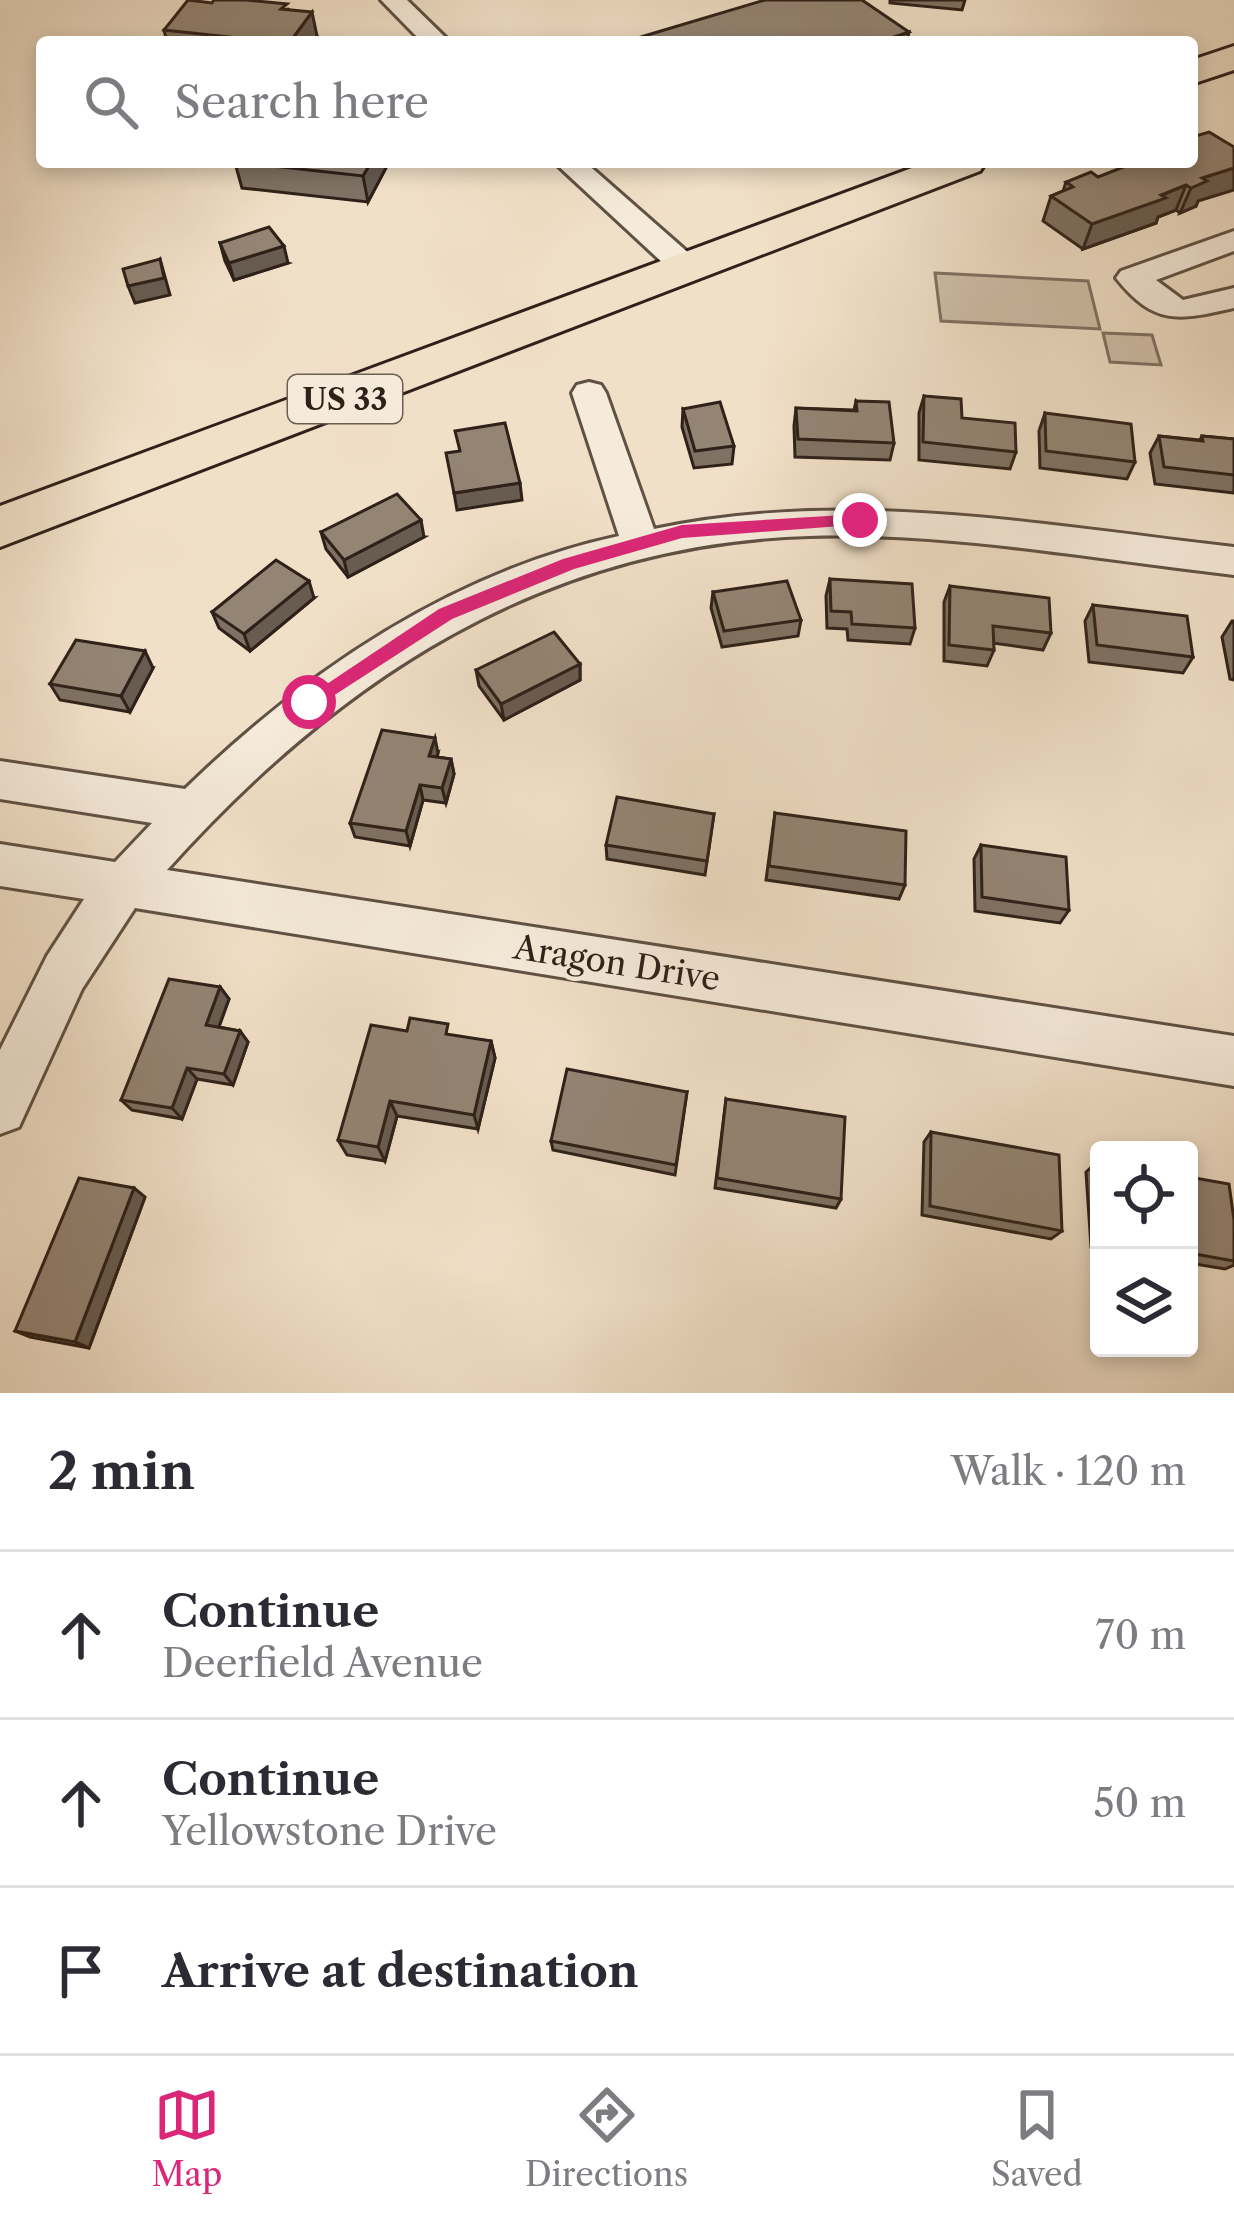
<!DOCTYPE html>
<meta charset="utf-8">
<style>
body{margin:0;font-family:"Libre Caslon Text",serif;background:#f7f7f7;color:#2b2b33}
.controls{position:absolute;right:36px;bottom:36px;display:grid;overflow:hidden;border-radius:12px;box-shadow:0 6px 18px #0003}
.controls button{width:108px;height:108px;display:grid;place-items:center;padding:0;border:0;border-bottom:3px solid #e1e1e2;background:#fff;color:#2b2b33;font:60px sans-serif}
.stop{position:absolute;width:36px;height:36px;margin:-27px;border:9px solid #db2777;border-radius:50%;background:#fff}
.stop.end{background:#db2777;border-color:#fff;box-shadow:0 3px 12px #0008}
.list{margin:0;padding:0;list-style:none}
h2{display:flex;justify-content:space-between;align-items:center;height:156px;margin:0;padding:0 48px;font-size:51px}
h2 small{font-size:39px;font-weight:400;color:#7c7c81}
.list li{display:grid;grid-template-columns:78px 1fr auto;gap:36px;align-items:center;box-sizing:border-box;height:168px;padding:0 48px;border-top:3px solid #e1e1e2}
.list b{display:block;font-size:45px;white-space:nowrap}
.list p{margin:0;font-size:39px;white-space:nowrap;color:#7c7c81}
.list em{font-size:39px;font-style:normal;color:#7c7c81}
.icon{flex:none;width:66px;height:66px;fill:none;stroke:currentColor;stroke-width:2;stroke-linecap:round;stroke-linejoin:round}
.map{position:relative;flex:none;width:1234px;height:1393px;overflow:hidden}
.search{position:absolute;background:#fff;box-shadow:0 6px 18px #0003;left:36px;right:36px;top:36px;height:132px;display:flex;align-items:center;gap:30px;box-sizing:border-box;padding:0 42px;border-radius:12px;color:#7c7c81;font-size:45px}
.sheet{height:660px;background:#fff}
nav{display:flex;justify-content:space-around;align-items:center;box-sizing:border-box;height:168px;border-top:3px solid #e1e1e2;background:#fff;font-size:33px;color:#7c7c81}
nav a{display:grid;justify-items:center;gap:6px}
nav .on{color:#db2777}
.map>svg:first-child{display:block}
.green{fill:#d0c0aa;stroke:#807062;stroke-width:3}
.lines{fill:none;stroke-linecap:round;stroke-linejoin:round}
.minor-casing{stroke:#605145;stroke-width:6}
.highway-casing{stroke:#2f2119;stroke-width:6}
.minor{fill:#f6ebdb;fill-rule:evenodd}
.highway{fill:#f1e0c8;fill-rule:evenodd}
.wall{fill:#7f7264;stroke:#2f2119;stroke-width:3}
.shaded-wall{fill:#685c51;stroke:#2f2119;stroke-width:3}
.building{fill:#948474;stroke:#2f2119;stroke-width:3}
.route{fill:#db2777}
.labels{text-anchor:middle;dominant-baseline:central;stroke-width:9;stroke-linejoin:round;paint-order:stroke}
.shield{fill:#f6ebdb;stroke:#6b5e53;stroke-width:3}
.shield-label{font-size:30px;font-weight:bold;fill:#2f2119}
.street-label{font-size:33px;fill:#2f2119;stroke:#f6ebdb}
</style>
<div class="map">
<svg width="1234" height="1393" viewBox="0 0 1234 1393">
<rect width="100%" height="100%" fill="#f1e0c8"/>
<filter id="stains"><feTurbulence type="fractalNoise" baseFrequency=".00167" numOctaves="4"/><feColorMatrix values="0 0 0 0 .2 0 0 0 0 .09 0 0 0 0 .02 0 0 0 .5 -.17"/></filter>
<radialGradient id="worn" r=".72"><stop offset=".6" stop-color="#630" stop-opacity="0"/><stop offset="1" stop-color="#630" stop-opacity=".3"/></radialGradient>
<g class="green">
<polygon points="935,273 1088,281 1100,329 941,321"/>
<polygon points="1103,333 1152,335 1161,365 1110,362"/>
</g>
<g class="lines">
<defs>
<g id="minor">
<polygon points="381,0 407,0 450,42 422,42"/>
<polygon points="554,162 585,162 700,263 705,270 700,277 678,277"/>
<path d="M1234 231V251L1156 280 1183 300 1234 288V308C1180 320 1155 327 1116 278L1121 271Z"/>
<path d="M589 382 601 385 606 393 654 529C847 488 1041 525 1234 547V575C1094 559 950 532 809 536 544 544 339 678 167 870L1234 1036V1086L135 908 82 989 19 1127 0 1134V1050L47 956 84 899 0 886V844L115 862 152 823 0 799V761L185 789C305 672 452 572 619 536L572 393 577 385Z"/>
</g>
<g id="highway">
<polygon points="1234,46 1234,70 1192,84 1192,60"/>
<polygon points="928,162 986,162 980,171 0,547 0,506"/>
</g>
</defs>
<use href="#minor" class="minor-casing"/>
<use href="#highway" class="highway-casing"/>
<use href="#minor" class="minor"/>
<use href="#highway" class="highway"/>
</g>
<g class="wall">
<polygon points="890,0 965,0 962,10 890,3"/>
<polygon points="288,9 317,36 313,42 167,42 164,30"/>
<polygon points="389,162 368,202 242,188 235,163"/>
<polygon points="1192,162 1198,201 1196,206 1180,213 1176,210 1158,217 1156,223 1083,249 1043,221 1051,196 1063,191 1066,182"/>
<polygon points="220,243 288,263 234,280 225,261"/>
<polygon points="924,396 1016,452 1010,469 919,460 919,413"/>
<polygon points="856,401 894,443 890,460 795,457 794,426 796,408 854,410"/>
<polygon points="683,409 734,446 732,464 694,468 682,427"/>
<polygon points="1045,413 1135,462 1127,479 1040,468 1039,431"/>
<polygon points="1159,436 1200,440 1202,436 1234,439 1234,493 1155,484 1150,453"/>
<polygon points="321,532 424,537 348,577 326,549"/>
<polygon points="830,579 915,628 910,644 848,640 847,629 827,628 826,596"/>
<polygon points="950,586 1051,633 1043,650 993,643 994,650 987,666 944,661 944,602"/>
<polygon points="713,592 801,620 798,636 722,647 711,608"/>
<polygon points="314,598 250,651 219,628 212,612"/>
<polygon points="1093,605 1193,657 1183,673 1089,662 1085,621"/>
<polygon points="1232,621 1234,621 1234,680 1230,679 1222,637"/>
<polygon points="580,664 580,680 504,720 479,686 476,670"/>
<polygon points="153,668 130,712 60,700 50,684"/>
<polygon points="438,753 437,757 451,759 454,774 446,803 423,800 410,846 355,837 350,823"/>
<polygon points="775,813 905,885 899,899 766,880"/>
<polygon points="714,814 705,875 607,859 606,845"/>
<polygon points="981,845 1069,910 1060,923 975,911 974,859"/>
<polygon points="220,987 229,999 219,1027 240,1031 248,1042 233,1085 197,1079 182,1119 132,1110 121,1100"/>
<polygon points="407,1031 491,1041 495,1058 478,1129 397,1116 385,1161 347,1155 338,1140"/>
<polygon points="687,1092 675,1175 553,1150 551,1141"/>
<polygon points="726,1099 841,1199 836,1208 715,1188"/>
<polygon points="931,1132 1062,1231 1051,1239 922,1215 924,1142"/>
<polygon points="1097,1162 1099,1163 1099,1248 1091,1247 1086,1172"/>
<polygon points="1189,1177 1234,1220 1234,1265 1225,1269 1189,1263"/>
<polygon points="145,1197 89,1348 30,1337 15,1331"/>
</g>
<g class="shaded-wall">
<polygon points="312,12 317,36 313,42 290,42"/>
<polygon points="909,32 907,42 879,42"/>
<polygon points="371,162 389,162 368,202 363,176"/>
<polygon points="1234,168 1234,190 1198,201 1196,206 1180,213 1191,188 1202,178"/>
<polygon points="1186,185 1176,210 1158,217 1156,223 1083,249 1092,224"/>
<polygon points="284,246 288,263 234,280 229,263"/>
<polygon points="160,259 170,295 135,303 128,286"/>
<polygon points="520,483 522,500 457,510 454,493"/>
<polygon points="421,520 424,537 348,577 344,560"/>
<polygon points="309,581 314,598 250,651 244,634"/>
<polygon points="145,651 153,668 130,712 121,696"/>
<polygon points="580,664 580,680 504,720 501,704"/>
<polygon points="435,738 438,753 432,771 429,756"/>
<polygon points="451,759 454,774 446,803 442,788"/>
<polygon points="420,785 423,800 410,846 406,831"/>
<polygon points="220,987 229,999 215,1037 206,1025"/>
<polygon points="240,1031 248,1042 233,1085 224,1074"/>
<polygon points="491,1041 495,1058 478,1129 474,1115"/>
<polygon points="187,1068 197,1079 182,1119 172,1108"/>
<polygon points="390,1101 397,1116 385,1161 378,1147"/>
<polygon points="134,1188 145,1197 89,1348 75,1342"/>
</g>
<g class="building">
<polygon points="188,0 212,3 214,0 246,0 287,4 281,9 312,12 290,42 225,42 229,37 164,30"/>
<polygon points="765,0 862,0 909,32 879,42 624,42"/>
<polygon points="1209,132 1234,147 1234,168 1202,178 1207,181 1191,188 1186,185 1161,195 1166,198 1092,224 1051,196 1073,187 1066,182 1091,172 1098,177 1136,162 1192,162 1192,137"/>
<polygon points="236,162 371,162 363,176"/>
<polygon points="269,227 284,246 229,263 220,243"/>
<polygon points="160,259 164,278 128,286 123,269"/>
<polygon points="924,396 961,399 962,418 1015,423 1016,452 923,442"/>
<polygon points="856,401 889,402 894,443 798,439 796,408 857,411"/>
<polygon points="720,402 734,446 695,451 683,409"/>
<polygon points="1045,413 1131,424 1135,462 1046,451"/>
<polygon points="505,423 520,483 454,493 446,453 460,451 455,431"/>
<polygon points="1159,436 1203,441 1202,436 1234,439 1234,475 1164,467"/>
<polygon points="397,494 421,520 344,560 321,532"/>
<polygon points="276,560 309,581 244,634 212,612"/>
<polygon points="830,579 912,584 915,628 852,624 851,612 831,611"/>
<polygon points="787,581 801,620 724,631 713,592"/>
<polygon points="950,586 1049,598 1051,633 993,626 994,650 949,645"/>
<polygon points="1093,605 1187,616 1193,657 1097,645"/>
<polygon points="554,632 580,664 501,704 476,670"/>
<polygon points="76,640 145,651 121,696 50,684"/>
<polygon points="382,730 435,738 429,756 451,759 442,788 420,785 406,831 350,823"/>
<polygon points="617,797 714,814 707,861 606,845"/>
<polygon points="775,813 906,831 905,885 769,866"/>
<polygon points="981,845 1066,857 1069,910 982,897"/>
<polygon points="169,979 220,987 206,1025 240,1031 224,1074 187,1068 172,1108 121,1100"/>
<polygon points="410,1018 448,1024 446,1034 491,1041 474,1115 390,1101 378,1147 338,1140 371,1025 407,1031"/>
<polygon points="567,1069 687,1092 676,1165 551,1141"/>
<polygon points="726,1099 845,1117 841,1199 717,1178"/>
<polygon points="931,1132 1059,1155 1062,1231 930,1206"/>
<polygon points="1189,1177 1229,1184 1234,1220 1234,1261 1189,1253"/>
<polygon points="79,1178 134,1188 75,1342 15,1331"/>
</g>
<polygon class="route" points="860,514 869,520 867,524 682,538 574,569 452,619 316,707 309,710 300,702 439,609 563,559 682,525"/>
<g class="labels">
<rect class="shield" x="288" y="375" width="114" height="48" rx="9"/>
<g class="shield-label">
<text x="345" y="399">US 33</text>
</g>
<g class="street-label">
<text transform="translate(617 963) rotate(9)">Aragon Drive</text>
</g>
</g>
<rect width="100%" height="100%" filter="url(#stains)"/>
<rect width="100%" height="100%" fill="url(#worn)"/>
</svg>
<div class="controls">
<button><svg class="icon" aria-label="locate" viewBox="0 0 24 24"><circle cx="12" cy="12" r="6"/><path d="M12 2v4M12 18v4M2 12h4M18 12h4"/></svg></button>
<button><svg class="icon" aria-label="layers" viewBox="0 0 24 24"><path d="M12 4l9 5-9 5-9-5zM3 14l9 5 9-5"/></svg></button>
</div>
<div class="stop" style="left:309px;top:702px"></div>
<div class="stop end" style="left:860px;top:520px"></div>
<div class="search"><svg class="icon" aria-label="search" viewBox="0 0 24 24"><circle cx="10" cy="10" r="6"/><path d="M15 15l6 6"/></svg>Search here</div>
</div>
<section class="sheet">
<h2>2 min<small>Walk · 120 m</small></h2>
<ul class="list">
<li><svg class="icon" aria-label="ahead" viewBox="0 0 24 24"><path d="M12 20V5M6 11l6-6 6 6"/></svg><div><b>Continue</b><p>Deerfield Avenue</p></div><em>70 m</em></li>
<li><svg class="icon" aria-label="ahead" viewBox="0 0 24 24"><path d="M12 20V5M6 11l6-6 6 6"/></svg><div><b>Continue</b><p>Yellowstone Drive</p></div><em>50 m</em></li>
<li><svg class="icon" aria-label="arrive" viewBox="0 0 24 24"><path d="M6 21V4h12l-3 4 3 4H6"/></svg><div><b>Arrive at destination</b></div></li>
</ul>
</section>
<nav>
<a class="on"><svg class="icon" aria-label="map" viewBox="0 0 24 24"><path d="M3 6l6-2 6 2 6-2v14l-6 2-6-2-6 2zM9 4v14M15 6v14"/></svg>Map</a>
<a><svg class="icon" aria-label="directions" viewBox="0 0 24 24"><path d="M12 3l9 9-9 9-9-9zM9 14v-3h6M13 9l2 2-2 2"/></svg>Directions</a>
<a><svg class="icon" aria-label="saved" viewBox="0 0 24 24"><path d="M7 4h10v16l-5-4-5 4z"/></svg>Saved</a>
</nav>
